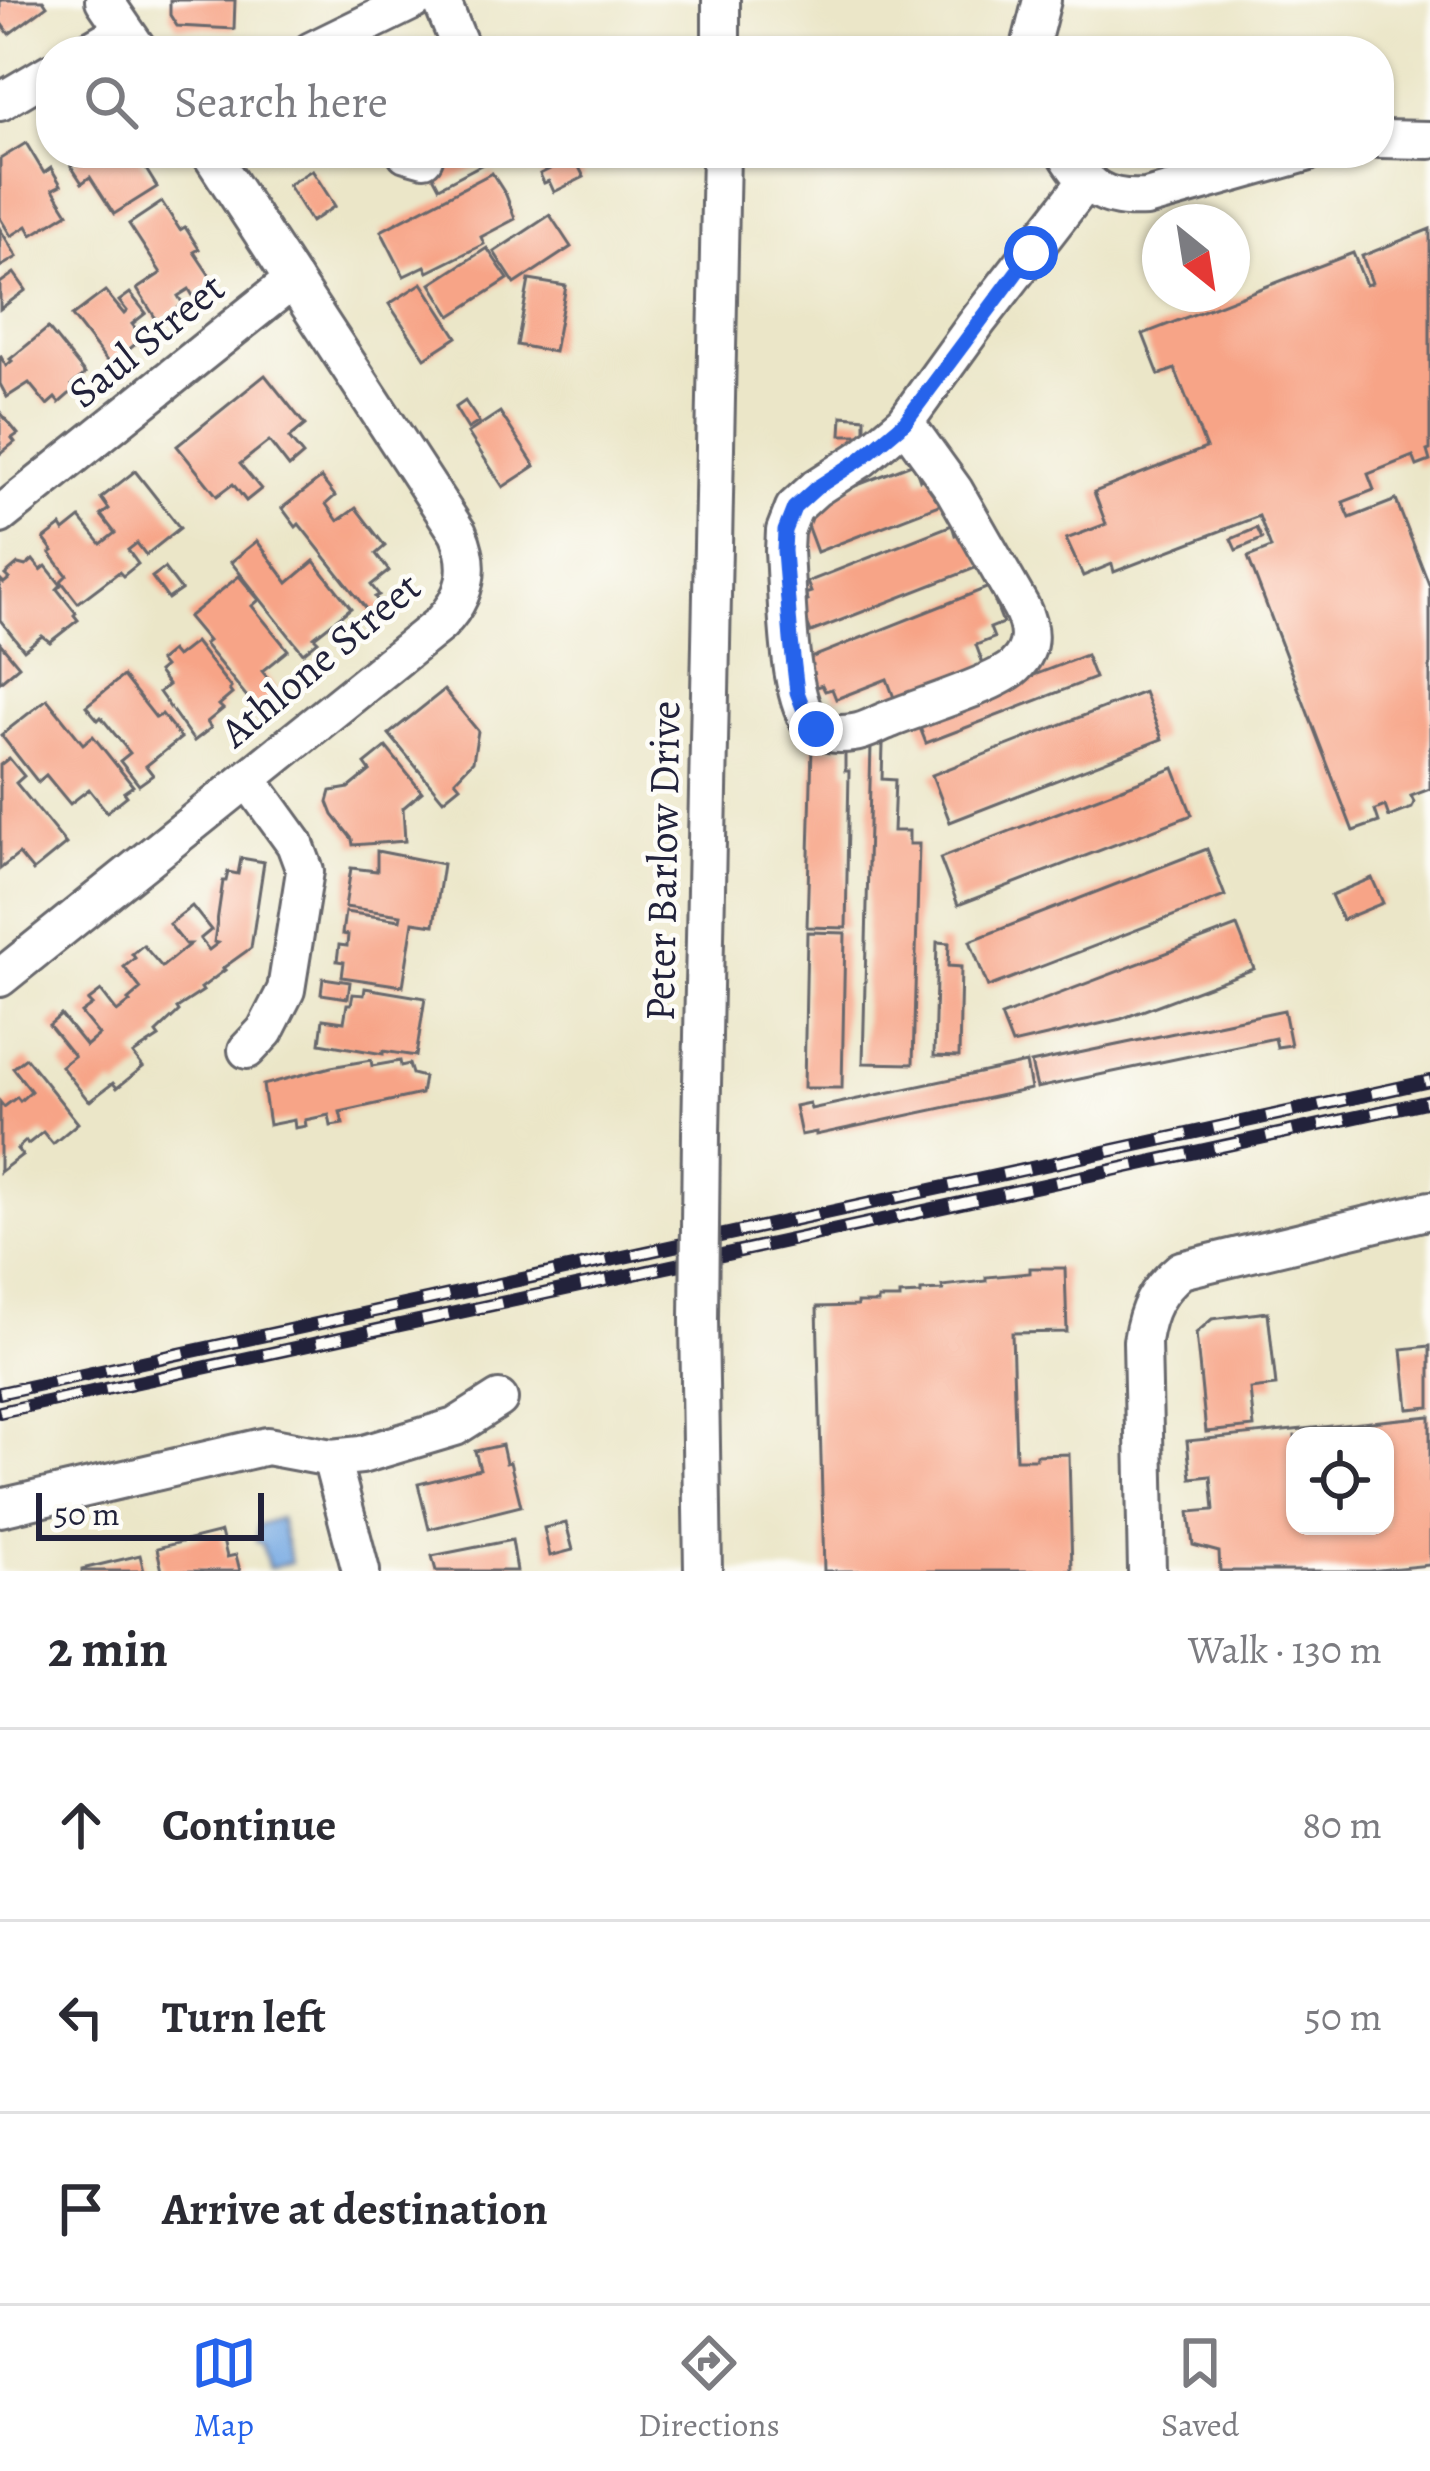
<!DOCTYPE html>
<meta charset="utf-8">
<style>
body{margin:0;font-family:Alegreya,serif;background:#f7f7f7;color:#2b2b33}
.controls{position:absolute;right:36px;bottom:36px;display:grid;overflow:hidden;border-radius:24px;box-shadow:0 3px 9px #0004}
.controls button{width:108px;height:108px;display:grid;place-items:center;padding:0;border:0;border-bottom:3px solid #e1e1e2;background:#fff;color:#2b2b33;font:60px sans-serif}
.compass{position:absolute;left:1142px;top:204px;width:108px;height:108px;border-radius:50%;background:#fff;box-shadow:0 3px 9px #0004;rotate:150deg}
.scale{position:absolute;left:36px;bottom:30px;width:228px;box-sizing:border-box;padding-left:12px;border:6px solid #22223b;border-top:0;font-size:33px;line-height:42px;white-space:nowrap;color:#22223b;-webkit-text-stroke:9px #fdfcf7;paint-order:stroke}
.stop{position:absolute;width:36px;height:36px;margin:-27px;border:9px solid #2563eb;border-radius:50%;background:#fff}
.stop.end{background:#2563eb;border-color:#fff;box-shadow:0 3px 12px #0008}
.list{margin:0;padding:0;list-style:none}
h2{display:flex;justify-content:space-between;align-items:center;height:156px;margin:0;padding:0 48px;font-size:51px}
h2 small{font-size:39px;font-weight:400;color:#7c7c81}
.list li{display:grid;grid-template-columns:78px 1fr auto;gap:36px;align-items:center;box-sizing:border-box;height:192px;padding:0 48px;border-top:3px solid #e1e1e2}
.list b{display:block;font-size:45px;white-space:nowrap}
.list em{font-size:39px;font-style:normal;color:#7c7c81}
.icon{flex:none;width:66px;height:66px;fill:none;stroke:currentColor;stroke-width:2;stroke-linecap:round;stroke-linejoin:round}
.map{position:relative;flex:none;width:1430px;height:1571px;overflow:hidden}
.search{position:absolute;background:#fff;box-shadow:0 3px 9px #0004;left:36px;right:36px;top:36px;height:132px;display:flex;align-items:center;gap:30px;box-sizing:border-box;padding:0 42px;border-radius:48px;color:#7c7c81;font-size:45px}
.sheet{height:732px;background:#fff}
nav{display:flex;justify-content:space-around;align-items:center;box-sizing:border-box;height:168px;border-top:3px solid #e1e1e2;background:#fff;font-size:33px;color:#7c7c81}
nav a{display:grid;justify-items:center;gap:6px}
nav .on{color:#2563eb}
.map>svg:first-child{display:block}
.water{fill:#76a9e2;stroke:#4c668e;stroke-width:3}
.building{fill:#f7a487;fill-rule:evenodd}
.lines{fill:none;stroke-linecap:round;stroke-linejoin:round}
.minor-casing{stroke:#68676c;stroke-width:42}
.minor{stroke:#fff;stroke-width:36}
.rail-casing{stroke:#22223b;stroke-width:14}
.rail{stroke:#fdfcf7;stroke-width:9;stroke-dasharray:27;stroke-linecap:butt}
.minor-bridge-casing{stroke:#68676c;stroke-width:42;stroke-linecap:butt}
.minor-bridge{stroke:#fff;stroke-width:36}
.route{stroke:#2563eb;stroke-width:15}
.labels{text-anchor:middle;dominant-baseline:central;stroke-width:9;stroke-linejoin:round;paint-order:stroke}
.street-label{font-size:42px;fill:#22223b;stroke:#fdfcf7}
</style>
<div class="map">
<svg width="1430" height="1571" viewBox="0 0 1430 1571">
<rect width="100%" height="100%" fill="#fdfcf7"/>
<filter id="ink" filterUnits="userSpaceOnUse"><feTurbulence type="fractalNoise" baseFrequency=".00833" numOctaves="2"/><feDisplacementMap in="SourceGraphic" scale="24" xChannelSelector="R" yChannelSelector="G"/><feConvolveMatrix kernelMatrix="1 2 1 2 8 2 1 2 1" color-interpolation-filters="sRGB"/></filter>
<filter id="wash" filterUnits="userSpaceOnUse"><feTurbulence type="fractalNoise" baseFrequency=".004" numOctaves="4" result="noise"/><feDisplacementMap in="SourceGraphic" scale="48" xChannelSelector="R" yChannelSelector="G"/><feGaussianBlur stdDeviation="2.7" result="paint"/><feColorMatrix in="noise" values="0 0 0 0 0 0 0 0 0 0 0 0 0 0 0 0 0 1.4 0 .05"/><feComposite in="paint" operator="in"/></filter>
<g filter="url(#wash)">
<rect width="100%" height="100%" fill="#ebe6c8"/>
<polygon class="water" points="280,1518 291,1562 269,1568 262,1544 256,1541 258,1525"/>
<g id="blocks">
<g class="building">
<polygon points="0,0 43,0 47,6 9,34 0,22"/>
<polygon points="170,0 235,0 234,29 177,26 170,15"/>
<polygon points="26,143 44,173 51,168 61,185 53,189 68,213 32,235 27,226 11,236 0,218 0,159"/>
<polygon points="75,153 136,153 157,187 114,214 90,177 82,183 71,166 79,160"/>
<polygon points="421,153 489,153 492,159 439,187"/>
<polygon points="574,157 584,177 554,192 549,181 544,183 540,174"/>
<polygon points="312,170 335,206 311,222 288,185"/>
<polygon points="492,173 506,195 515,219 481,237 484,244 428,272 425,266 404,276 381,231"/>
<polygon points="162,202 180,230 185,227 199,249 194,252 214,282 193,296 189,289 178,296 183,304 158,322 137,289 161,273 129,224"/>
<polygon points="550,215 571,247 515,284 494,252"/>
<polygon points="0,229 17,257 0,267"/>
<polygon points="1430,229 1430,450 1427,451 1430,461 1417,466 1413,456 1368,474 1374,490 1343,502 1350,518 1396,500 1430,587 1430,789 1411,796 1414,802 1412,808 1389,817 1385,806 1375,810 1379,822 1353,831 1248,557 1271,548 1259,516 1114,572 1112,564 1083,576 1066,539 1106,524 1094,492 1206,448 1175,369 1159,375 1143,334 1353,253 1366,285 1372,283 1362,256"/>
<polygon points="487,248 508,279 451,316 431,284"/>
<polygon points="14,273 26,290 0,309 0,283"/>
<polygon points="529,280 566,286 554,352 517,345"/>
<polygon points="422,283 457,337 425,358 389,304"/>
<polygon points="105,291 124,314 127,311 119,301 130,293 146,313 132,324 143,338 110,365 72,316"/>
<polygon points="48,328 85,374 72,385 75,389 59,403 55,398 47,405 29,383 7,397 0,384 0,355 6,366 12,361 10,359"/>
<polygon points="265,375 305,425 289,438 303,455 289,467 269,441 240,464 261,489 246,501 233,484 217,496 177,446"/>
<polygon points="465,401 479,422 468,429 455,408"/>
<polygon points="0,412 18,434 12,438 15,442 0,454"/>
<polygon points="500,412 535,466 503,487 468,433"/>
<polygon points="842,416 865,418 865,435 841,435"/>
<polygon points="914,463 920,480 933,475 944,503 817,552 804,517 818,511 814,502"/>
<polygon points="135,471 180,528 146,555 137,543 128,550 138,564 123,576 119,572 78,603 61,581 67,575 50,553 53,551 44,539 61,526 64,531 80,518 101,544 115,533 101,515 109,509 101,498"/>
<polygon points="321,478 335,496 326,504 338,521 356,508 385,546 376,554 389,571 371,585 379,595 375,597 385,611 374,619 299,524 296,527 282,508"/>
<polygon points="952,525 955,535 969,529 983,565 811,632 800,604 808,601 805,594 811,592 807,582"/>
<polygon points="1257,528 1262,539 1236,550 1231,539"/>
<polygon points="257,541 288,583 314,561 351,608 314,637 318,641 303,653 231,562"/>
<polygon points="33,560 41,570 46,566 61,585 57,589 76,613 74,615 78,620 50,642 42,636 24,650 0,620 0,579 4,583 9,579 5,575 18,564 26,566"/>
<polygon points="164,568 181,590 168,599 152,577"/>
<polygon points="239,576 259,600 252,606 288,650 262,671 278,691 256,708 204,644 208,641 188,617"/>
<polygon points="989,587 1003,623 990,628 994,638 976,645 985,669 896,703 887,679 836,699 832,689 825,691 822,685 816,687 805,660"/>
<polygon points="195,642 231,688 229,690 232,694 219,705 223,709 207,722 211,728 194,741 159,692 168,685 158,672 164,667 159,661 171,651 176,657"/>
<polygon points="0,643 19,666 0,682"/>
<polygon points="1086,655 1095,678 926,743 917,720"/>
<polygon points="123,676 156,718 162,714 181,738 146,766 153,775 139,785 120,761 130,753 101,717 98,720 86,706"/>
<polygon points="444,690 478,731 473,761 455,780 460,786 443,800 389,734"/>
<polygon points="1144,692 1162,739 950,822 932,775"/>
<polygon points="47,699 83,744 93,736 133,786 124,792 127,796 107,812 89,789 70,804 46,775 38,782 1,735"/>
<polygon points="871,745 883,745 882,779 895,780 893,831 909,831 909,844 919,844 913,1064 863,1063"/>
<polygon points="386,747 422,792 403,808 405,841 353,845 352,839 333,815 328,802 331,791 349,788 370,771 365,764"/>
<polygon points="812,747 845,748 845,771 849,771 846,928 807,927"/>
<polygon points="9,758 24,776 16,783 66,844 33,871 19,854 0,869 0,765"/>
<polygon points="1174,768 1192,815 958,905 940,858"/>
<polygon points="1207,849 1225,896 988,987 970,941"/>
<polygon points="377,851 443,864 434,925 413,922 403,986 342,977 344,962 337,961 339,945 347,946 348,935 342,934 345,912 400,920 401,915 345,907 351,868 377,871"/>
<polygon points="241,858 264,862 251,948 223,968 225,970 201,988 203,991 177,1008 179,1011 156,1033 159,1037 133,1054 143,1067 117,1088 113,1083 90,1101 87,1099 61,1066 74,1056 49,1025 61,1015 86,1046 99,1035 81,1013 92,1005 88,1001 101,991 117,1012 130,1002 128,1000 141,989 124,967 135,958 132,954 143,945 162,967 190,944 185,944 169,924 192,906 211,930 200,939 209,950 218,943 214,942 223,881 226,881 228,872 238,874"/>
<polygon points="1372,878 1383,903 1342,920 1331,895"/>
<polygon points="1237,926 1254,969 1121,1019 1012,1044 1001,1016"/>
<polygon points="807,932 845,933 842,1088 804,1088"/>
<polygon points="937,942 949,943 948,966 961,967 959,1057 934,1056"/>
<polygon points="323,978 350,982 348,998 321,994"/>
<polygon points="365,988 425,998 416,1056 383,1051 383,1054 320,1043 323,1019 344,1022 347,1004 351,1004 353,994 364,995"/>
<polygon points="1284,1010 1291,1045 1277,1047 1275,1038 1037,1088 1031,1063"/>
<polygon points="26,1058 78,1123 53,1144 43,1132 28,1144 26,1141 17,1149 22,1155 0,1172 0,1102 4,1107 17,1097 20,1101 31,1091 13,1068"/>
<polygon points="371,1060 372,1066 400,1061 401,1066 409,1064 412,1074 424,1077 421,1094 340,1112 343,1124 331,1126 329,1115 305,1120 306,1126 295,1128 294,1120 269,1125 263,1085 331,1067"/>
<polygon points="1026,1063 1031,1089 816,1135 816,1132 801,1135 795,1106 809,1103 811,1109"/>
<polygon points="1030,1268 1065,1268 1067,1332 1012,1333 1016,1459 1036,1459 1036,1455 1069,1454 1072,1571 824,1571 817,1307 857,1306 857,1303 878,1303 878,1299 900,1299 900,1295 921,1294 921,1291 943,1290 942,1286 986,1281 986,1277 1030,1273"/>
<polygon points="1268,1312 1276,1386 1250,1389 1254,1427 1206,1432 1196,1333 1212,1319"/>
<polygon points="1430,1346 1430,1407 1408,1409 1402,1349"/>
<path d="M1430 1416V1565L1369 1571H1220L1219 1552 1193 1545 1189 1512 1214 1510 1211 1476 1191 1478 1187 1441ZM1295 1436H1385V1526H1295Z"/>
<polygon points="502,1445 506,1463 510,1462 521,1506 429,1529 418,1484 480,1469 475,1451"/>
<polygon points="566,1523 573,1550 550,1556 544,1528"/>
<polygon points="221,1532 227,1557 236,1555 240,1571 162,1571 157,1548"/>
<polygon points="512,1540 517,1571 436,1571 432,1556"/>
<polygon points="140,1555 144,1571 82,1571 82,1569"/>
</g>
</g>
</g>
<g filter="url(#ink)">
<use href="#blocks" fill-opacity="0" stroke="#68676c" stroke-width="3"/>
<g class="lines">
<defs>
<g id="minor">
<polyline points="104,0 139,51"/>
<polyline points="441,0 462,51"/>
<polyline points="721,0 721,51"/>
<polyline points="88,51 124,30"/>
<polyline points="311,51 415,0"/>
<polyline points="1029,51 1042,0"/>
<polyline points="0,102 51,72"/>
<polyline points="1379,139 1430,140"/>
<polyline points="406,153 424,158"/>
<path d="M1066 153C1087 187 1103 201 1146 198L1306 153"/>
<path d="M905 422 954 490 1021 607C1031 628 1034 648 1015 666 997 684 916 708 888 720 877 724 865 732 853 733 840 735 819 735 810 723 787 692 787 593 784 551L785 531 794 508 816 488 861 459 905 422 978 321 1085 183"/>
<polyline points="0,515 293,280"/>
<path d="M0 978 440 624C466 597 473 568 458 533L210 153"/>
<polyline points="247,1050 265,1031 286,990 305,871 295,844 248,779"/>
<polyline points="701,1134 721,153"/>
<polyline points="699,1319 703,1571"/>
<polyline points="331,1458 361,1571"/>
<polyline points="0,1508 267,1446 331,1458 361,1455 455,1427 499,1399"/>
<path d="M1147 1571 1142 1341C1147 1309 1156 1291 1181 1270L1430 1210"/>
</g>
</defs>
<use href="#minor" class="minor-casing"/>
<use href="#minor" class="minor"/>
<defs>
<g id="rail">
<polyline points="0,1393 1430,1081"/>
<polyline points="0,1412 1430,1101"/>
</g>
</defs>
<use href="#rail" class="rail-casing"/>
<use href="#rail" class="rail"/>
<defs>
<polyline id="minor-bridge" points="699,1319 701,1134"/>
</defs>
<use href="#minor-bridge" class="minor-bridge-casing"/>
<use href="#minor-bridge" class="minor-bridge"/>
</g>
</g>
<g class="lines" filter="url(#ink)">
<polyline class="route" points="816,729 808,721 797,692 791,640 784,551 785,531 794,508 816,488 861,459 905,422 1031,253"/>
</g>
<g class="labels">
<g class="street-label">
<text transform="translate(146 340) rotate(-39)">Saul Street</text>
<text transform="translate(320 659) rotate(-40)">Athlone Street</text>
<text transform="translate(662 861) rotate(-89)">Peter Barlow Drive</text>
</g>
</g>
</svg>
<div class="controls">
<button><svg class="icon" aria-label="locate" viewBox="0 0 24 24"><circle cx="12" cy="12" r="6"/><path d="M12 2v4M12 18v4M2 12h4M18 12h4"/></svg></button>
</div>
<svg class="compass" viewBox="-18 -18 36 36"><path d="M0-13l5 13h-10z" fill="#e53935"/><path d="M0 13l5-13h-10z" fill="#7c7c81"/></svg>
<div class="scale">50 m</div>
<div class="stop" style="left:1031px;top:253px"></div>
<div class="stop end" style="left:816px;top:729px"></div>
<div class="search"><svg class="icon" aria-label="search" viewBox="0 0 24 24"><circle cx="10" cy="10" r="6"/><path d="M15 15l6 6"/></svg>Search here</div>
</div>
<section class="sheet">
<h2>2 min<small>Walk · 130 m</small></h2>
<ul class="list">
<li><svg class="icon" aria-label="ahead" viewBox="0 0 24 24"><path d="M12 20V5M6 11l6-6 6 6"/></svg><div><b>Continue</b></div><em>80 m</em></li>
<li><svg class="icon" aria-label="left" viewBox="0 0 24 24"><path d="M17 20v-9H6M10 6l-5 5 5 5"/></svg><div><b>Turn left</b></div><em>50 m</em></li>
<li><svg class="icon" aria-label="arrive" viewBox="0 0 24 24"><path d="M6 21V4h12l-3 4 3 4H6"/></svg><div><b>Arrive at destination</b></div></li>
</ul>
</section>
<nav>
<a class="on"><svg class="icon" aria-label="map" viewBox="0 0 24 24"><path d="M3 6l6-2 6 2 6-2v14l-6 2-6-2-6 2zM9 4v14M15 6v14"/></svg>Map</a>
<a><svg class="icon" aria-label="directions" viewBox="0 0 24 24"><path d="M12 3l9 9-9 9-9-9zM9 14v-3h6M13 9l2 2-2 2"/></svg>Directions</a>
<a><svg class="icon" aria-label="saved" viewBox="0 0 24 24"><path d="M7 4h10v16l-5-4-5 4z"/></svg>Saved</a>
</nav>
